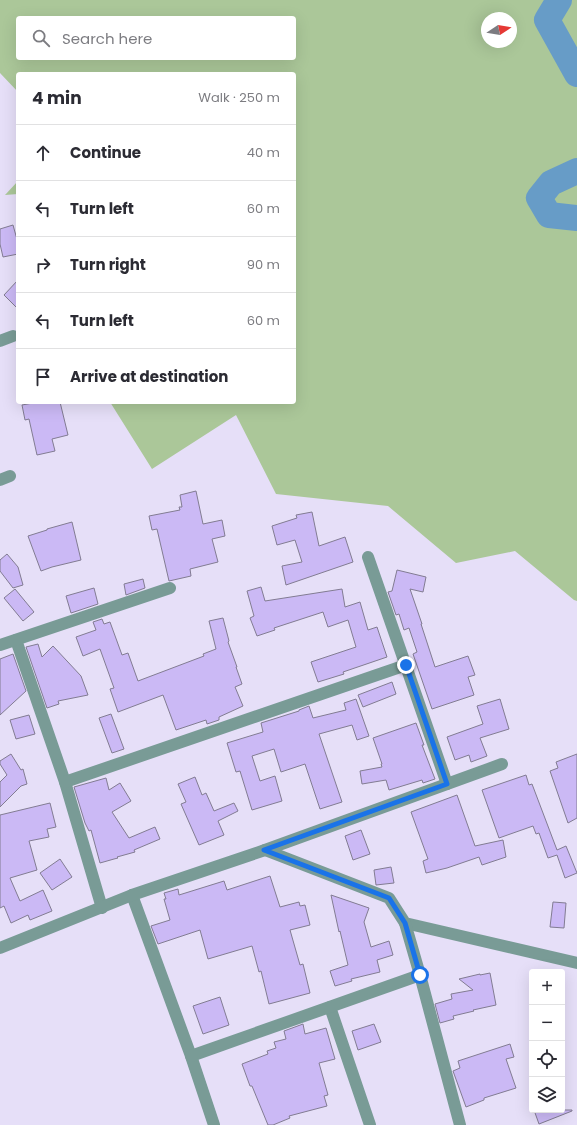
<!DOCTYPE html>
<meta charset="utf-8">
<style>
body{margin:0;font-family:Poppins,sans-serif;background:#f2f2f3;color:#2b2b33}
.controls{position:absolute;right:12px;bottom:12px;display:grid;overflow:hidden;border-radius:4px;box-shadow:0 4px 16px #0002}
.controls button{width:36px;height:36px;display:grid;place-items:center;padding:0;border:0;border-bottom:1px solid #e1e1e2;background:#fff;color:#2b2b33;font:20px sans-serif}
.compass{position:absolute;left:481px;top:12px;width:36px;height:36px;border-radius:50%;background:#fff;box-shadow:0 4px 16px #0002;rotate:78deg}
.stop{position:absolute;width:12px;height:12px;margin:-9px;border:3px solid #1a73e8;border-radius:50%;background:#fff}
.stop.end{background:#1a73e8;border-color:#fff;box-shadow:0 1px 4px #0008}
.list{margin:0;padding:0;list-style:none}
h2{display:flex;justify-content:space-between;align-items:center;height:52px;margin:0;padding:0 16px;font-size:17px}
h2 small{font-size:13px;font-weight:400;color:#7c7c81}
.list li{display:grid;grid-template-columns:26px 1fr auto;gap:12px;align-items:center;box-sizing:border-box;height:56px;padding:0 16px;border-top:1px solid #e1e1e2}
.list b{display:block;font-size:15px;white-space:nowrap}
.list em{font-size:13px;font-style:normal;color:#7c7c81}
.icon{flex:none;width:22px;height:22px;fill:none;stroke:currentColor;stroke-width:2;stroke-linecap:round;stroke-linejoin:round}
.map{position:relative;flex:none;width:577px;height:1125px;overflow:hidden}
.search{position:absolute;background:#fff;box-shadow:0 4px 16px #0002;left:16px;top:16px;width:280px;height:44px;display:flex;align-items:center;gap:10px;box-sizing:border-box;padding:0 14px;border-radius:4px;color:#7c7c81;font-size:15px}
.panel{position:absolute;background:#fff;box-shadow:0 4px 16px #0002;left:16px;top:72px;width:280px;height:332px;border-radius:4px}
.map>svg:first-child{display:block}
.green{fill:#abc799;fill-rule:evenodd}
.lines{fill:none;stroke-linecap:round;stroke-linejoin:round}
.river{stroke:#679cc7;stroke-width:26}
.building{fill:#cbb9f5;stroke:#827c92}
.street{stroke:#799b96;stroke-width:12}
.route{stroke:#1a73e8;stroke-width:5}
</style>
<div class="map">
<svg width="577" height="1125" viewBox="0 0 577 1125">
<rect width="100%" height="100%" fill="#e6dff8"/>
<g class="green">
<path d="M0 0H577V601L574 600 515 551 456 563 388 506 276 494 236 415 152 469 110 402H294V74H18V92L0 73ZM18 18H294V58H18ZM487 18H511V42H487Z"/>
<polygon points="18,181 18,194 5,195"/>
</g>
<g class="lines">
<g class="river">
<polyline points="559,0 547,20 577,74"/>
<polyline points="577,171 551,183 539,198 549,215 577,218"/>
</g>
</g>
<g class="building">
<polygon points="13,225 18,243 18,254 3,257 0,244 0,229"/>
<polygon points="18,280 18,309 4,295"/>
<polygon points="38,402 60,402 68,435 52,439 55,451 37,455 29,419 25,420 22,405"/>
<polygon points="196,491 203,524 222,520 225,536 212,539 218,562 190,569 191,576 169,581 157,529 152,530 149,516 180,510 179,507 182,507 180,495"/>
<polygon points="312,512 319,546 345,537 353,562 286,585 282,566 302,562 295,540 277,545 272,526 297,518 296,515"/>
<polygon points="72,522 81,560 52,567 41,571 28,536 47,530 47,529"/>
<polygon points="7,554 18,567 23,585 13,588 0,571 0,560"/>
<polygon points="397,570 426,577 423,592 410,589 422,624 421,624 435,667 468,656 475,675 468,677 474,695 432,709 413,654 417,652 409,628 404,630 399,614 396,615 388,592 392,591"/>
<polygon points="143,579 145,588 126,595 124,584"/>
<polygon points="261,587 265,601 342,589 345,607 360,602 368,630 377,627 387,657 343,672 344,674 318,682 311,662 356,647 348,620 328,627 323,612 274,628 275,630 257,636 250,618 254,616 247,591"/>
<polygon points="94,588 98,604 71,613 66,596"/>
<polygon points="15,589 34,612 23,621 4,598"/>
<polygon points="223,618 229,641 228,642 237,667 236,667 242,684 235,687 243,706 219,717 219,720 207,724 206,720 176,730 163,695 118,712 110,689 114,688 100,649 83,656 76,637 96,630 93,622 102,619 104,624 110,622 122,655 128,653 138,681 204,656 203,654 216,649 209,621"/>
<polygon points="38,644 42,657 53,646 81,676 88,695 58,701 59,704 47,708 26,647"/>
<polygon points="13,654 26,691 0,715 0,659"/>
<polygon points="392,682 396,694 363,707 358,695"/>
<polygon points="356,699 369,736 357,740 352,725 319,734 342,802 320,809 305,764 281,772 274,749 252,756 260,781 275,776 282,801 252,810 240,771 236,772 227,743 263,732 261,723 299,711 299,710 309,706 313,718 346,710 344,703"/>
<polygon points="500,699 509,729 480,738 487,756 471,762 469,755 455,760 447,737 483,724 477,706"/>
<polygon points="111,714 124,749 112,753 99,718"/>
<polygon points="29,715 35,734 16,739 10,720"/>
<polygon points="416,723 424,745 422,745 435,779 423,783 422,780 389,790 386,780 362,784 360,771 382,767 381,764 382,764 373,738"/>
<polygon points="11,754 21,770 23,769 27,784 21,786 0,807 0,782 7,775 0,764 0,761"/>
<polygon points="577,754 577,818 568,823 550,771 558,768 556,762"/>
<polygon points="526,775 529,785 532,784 557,850 566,846 577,873 565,878 557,855 548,858 539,833 536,834 533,826 499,838 482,790"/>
<polygon points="195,777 202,795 206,793 214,811 234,803 238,811 218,821 224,835 199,845 181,804 186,802 178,784"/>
<polygon points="106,778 109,790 120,783 131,801 112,812 129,838 155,827 160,839 134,850 135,852 117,857 118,858 114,859 100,863 91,830 89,831 85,823 74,787"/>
<polygon points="457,795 475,846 503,840 506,857 482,865 479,857 447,868 426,873 423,861 428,859 411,812"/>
<polygon points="50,803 56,827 47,829 49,837 29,841 37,870 10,878 20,901 43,890 52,911 30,920 28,915 11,923 4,906 0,908 0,815"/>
<polygon points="361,830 370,854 353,860 345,836"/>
<polygon points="60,859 72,877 52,890 40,873"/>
<polygon points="391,867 394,883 376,885 374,870"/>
<polygon points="270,876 280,907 299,902 300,906 305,905 310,925 290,930 300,965 303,964 310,993 269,1004 261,971 259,972 252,946 208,959 200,930 158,944 151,926 170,920 164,899 166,899 164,893 178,889 179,895 224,881 227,890"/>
<polygon points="331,895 369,908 364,922 371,947 389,941 393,955 377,960 380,972 351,979 352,981 335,986 330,971 348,965 340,931 339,932"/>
<polygon points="553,902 566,903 564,928 550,927"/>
<polygon points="490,973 496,1005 473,1010 474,1011 453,1016 454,1019 440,1023 435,1004 452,999 451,994 473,990 459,979 480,974 480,975"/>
<polygon points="220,997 229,1025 203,1034 193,1006"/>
<polygon points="303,1024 305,1034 326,1028 335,1059 319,1063 328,1095 324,1096 327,1106 289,1116 290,1118 273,1125 268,1125 252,1086 250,1086 242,1064 268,1054 267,1051 276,1048 274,1042 286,1039 284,1031"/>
<polygon points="374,1024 381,1042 358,1050 352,1031"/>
<polygon points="510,1044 514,1057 506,1059 516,1088 484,1098 484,1100 466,1107 453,1071 460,1068 458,1061"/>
<polygon points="534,1110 572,1110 572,1111 539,1124"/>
</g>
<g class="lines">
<g class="street">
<polyline points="0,341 13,336"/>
<polyline points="0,480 10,476"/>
<polyline points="368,557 447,784"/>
<polyline points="16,640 65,782 102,908"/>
<polyline points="0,645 170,588"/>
<polyline points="65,782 406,665"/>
<polyline points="265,850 389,898 405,923 577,963"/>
<polyline points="132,895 191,1056 214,1125"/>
<polyline points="405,923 420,975 460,1125"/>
<polyline points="0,948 132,895 265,850 502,764"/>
<polyline points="330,1007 370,1125"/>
<polyline points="191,1056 420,975"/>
</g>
</g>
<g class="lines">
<polyline class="route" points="406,665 447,784 264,850 389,898 405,923 420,975"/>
</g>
</svg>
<div class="controls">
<button>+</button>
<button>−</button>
<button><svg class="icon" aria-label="locate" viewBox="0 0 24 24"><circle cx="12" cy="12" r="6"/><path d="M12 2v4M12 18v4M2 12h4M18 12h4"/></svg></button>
<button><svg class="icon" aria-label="layers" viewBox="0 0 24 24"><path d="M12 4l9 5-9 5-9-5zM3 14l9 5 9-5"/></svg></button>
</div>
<svg class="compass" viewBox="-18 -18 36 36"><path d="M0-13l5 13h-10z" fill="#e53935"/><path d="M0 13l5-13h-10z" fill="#7c7c81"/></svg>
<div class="stop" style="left:420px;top:975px"></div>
<div class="stop end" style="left:406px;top:665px"></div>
<div class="search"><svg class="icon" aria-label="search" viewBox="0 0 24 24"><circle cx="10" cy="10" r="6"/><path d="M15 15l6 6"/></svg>Search here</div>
<section class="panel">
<h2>4 min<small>Walk · 250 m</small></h2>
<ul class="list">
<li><svg class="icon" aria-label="ahead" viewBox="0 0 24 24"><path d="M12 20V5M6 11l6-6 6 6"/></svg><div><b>Continue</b></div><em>40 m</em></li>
<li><svg class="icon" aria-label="left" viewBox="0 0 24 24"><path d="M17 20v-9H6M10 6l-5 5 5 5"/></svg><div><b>Turn left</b></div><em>60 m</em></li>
<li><svg class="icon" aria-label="right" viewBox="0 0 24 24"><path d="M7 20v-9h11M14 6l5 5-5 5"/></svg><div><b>Turn right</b></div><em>90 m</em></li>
<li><svg class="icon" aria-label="left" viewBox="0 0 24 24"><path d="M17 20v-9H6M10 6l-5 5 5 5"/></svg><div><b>Turn left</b></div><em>60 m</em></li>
<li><svg class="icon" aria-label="arrive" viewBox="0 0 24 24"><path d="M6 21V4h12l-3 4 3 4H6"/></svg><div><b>Arrive at destination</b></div></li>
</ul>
</section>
</div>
